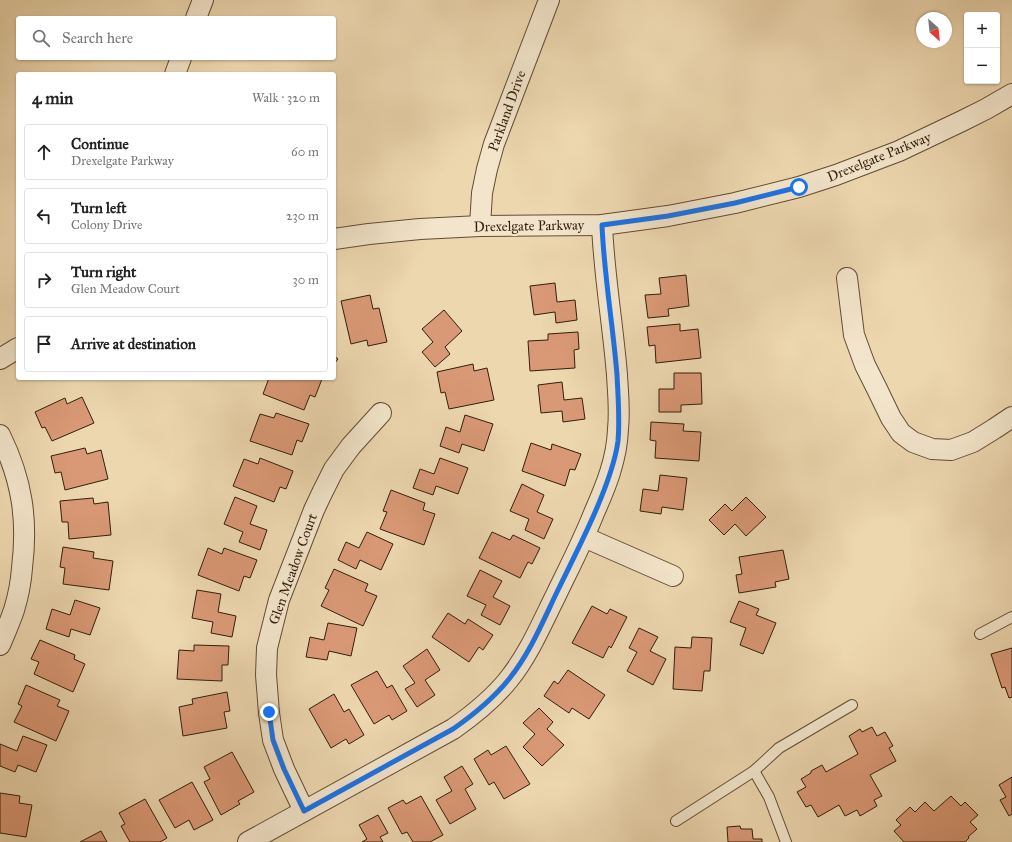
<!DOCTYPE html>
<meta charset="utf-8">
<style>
body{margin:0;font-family:"IM FELL Great Primer",serif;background:#f2f2f2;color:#222}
.controls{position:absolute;right:12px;top:12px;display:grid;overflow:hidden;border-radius:4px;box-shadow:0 1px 3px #0004}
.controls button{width:36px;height:36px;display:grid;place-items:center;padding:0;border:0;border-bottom:1px solid #e0e0e0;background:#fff;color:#222;font:20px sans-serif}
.compass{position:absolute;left:916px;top:12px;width:36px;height:36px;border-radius:50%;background:#fff;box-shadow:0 1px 3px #0004;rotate:153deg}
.stop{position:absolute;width:12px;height:12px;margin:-9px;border:3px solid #1a73e8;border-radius:50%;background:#fff}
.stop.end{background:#1a73e8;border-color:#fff;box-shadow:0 1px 4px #0008}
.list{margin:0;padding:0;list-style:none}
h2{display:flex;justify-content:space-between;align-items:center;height:52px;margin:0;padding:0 16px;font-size:17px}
h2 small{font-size:13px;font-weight:400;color:#767676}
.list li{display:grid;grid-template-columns:26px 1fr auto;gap:12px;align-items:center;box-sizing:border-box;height:56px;margin:0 8px 8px;padding:0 8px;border:1px solid #e0e0e0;border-radius:4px}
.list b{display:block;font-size:15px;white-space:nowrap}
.list p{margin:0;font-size:13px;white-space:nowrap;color:#767676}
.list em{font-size:13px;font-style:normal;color:#767676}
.icon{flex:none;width:22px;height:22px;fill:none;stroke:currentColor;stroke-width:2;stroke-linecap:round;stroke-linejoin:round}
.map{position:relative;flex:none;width:1012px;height:842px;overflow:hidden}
.search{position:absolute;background:#fff;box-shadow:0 1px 3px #0004;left:16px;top:16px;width:320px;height:44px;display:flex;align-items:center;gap:10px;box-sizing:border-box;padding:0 14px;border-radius:4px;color:#767676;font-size:15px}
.panel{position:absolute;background:#fff;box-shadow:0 1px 3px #0004;left:16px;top:72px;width:320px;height:308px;border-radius:4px}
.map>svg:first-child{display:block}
.building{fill:#da9976;stroke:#321e0b}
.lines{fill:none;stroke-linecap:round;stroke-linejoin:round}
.service-casing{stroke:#614c34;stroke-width:12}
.minor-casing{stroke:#614c34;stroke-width:22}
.service{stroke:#f3e5cb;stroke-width:10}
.minor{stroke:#f3e5cb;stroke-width:20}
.route{stroke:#1a73e8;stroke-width:5}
.labels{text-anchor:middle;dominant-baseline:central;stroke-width:4;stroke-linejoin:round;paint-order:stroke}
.street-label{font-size:14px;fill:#321e0b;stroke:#f3e5cb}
</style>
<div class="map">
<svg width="1012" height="842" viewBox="0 0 1012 842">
<rect width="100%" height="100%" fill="#edd7af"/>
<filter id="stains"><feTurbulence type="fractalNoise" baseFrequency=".005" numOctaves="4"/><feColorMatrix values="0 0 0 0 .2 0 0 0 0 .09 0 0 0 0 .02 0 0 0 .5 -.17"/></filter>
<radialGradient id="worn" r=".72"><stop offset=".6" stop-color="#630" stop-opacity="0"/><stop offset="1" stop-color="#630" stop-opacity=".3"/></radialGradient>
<g class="building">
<polygon points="686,275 689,306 668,309 669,316 648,318 645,295 661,294 659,278"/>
<polygon points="555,283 557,302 575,300 577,320 556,323 555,312 534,315 530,286"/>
<polygon points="370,295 373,309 379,308 387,342 368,346 367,340 351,344 341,301"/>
<polygon points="444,310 462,331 445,347 450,354 435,367 422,352 433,342 422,329"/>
<polygon points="680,324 680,331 698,329 701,358 656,363 655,345 649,346 647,327"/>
<polygon points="578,332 579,349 574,350 575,368 530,371 528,341 548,340 548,334"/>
<polygon points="334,356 338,359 334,364"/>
<polygon points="473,364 474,371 487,368 494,400 449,409 445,392 441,393 437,372"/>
<polygon points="674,373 701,373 702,404 681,405 681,412 659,412 659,389 674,389"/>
<polygon points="269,378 320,378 322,379 315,397 310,395 304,410 263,394"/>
<polygon points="562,382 564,400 582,398 585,419 563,422 562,411 541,413 538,385"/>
<polygon points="82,397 94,423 52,441 45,427 42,428 35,412 65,398 67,404"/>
<polygon points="276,413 309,424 302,442 297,440 292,455 250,441 260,414 274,418"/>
<polygon points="465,415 493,424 484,451 462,444 459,453 440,446 446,427 460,432"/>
<polygon points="651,422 684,424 683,431 701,432 699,461 655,458 656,441 650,440"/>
<polygon points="531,443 551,450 552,444 581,454 575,470 570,469 565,486 522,471"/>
<polygon points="85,448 87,454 101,450 108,479 65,490 61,472 55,473 51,456"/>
<polygon points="260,458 293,471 286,489 280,487 274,502 233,486 244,459 258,464"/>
<polygon points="440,458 468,468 458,494 436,486 433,495 413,488 420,469 434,474"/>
<polygon points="660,475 687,478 683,510 662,507 661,514 640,511 643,489 658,491"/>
<polygon points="522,484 544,495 537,512 553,519 544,539 525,530 529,519 510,511"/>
<polygon points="391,490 425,503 423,510 435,514 424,545 380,529 387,512 383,511"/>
<polygon points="235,497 257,506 250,524 267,530 260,550 239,542 243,532 224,524"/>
<polygon points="746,497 766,517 746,536 735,524 724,535 709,520 725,504 732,511"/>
<polygon points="93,498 94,504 108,502 111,535 69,539 68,522 62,522 60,501"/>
<polygon points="367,532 393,544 381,570 360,560 356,569 338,560 346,542 359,548"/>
<polygon points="492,532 510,540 513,535 540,548 532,564 528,562 520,578 479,558"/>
<polygon points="63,547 94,552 93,558 113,561 109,590 63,584 65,568 60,567"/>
<polygon points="208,548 222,554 224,548 257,560 250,578 244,576 239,591 198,575"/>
<polygon points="783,550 789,579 775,582 776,587 739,593 736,575 742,574 739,557"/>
<polygon points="334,569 368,584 365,591 377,596 363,626 321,606 329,590 325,588"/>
<polygon points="480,570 502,581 493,597 510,606 500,625 481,615 486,605 467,596"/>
<polygon points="197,590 221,594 218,612 236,616 232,637 211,633 213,622 192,618"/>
<polygon points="75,600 100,608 90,635 71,629 69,637 46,629 52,609 70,615"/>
<polygon points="739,601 759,609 756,615 776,623 763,654 740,645 746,628 730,622"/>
<polygon points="592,606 607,614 610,609 627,617 611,648 609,646 603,658 572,643"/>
<polygon points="448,613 465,624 468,619 493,635 483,650 479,647 469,662 432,637"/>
<polygon points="328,623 357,628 351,656 329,651 327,660 306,657 310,637 324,640"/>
<polygon points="639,628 658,637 650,651 666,659 653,685 627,671 637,652 629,648"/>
<polygon points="692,637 712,638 710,671 704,671 702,691 673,689 675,647 691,648"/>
<polygon points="40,640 75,655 74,659 85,664 73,692 34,674 39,662 31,659"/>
<polygon points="194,645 229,646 228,665 222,665 222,681 177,679 179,650 194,651"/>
<polygon points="1012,648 1012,697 1009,698 1005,687 1002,688 991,654"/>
<polygon points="427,649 440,670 425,680 435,695 417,707 405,689 415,683 403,666"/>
<polygon points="568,670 605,695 589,719 572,708 569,713 544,696 554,681 558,684"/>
<polygon points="377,671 387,688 392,685 407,711 392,720 389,715 374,724 351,685"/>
<polygon points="26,685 60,700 57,706 69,711 56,741 14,722 22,706 18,704"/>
<polygon points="227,692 230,711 224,712 227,728 183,736 179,707 193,704 192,699"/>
<polygon points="334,694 344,712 349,709 364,735 349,744 346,739 331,748 309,709"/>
<polygon points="539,708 553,722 547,729 564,745 542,766 523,747 535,734 523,723"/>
<polygon points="872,727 877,736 885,732 893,746 889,748 896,761 870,775 882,796 874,800 877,806 860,816 857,810 845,816 839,805 818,817 811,805 806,807 797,792 806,787 801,779 811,773 811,771 822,765 826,772 858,754 849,736 860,729 862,732"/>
<polygon points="23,736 47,745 36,772 18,765 15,772 0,766 0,744 17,751"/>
<polygon points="506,746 530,784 504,799 494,782 489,785 474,759 488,750 491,755"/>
<polygon points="232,752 254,792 238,801 240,804 221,815 204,782 210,779 204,767"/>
<polygon points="462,766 473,784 465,789 476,809 450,824 436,800 452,791 444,777"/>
<polygon points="1012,777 1012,814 1009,816 1000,800 1006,797 999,785"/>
<polygon points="192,782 213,820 194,830 189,820 175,828 159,800"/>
<polygon points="0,793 20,796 19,803 32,805 26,837 0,833"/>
<polygon points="421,796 443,835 430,842 413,842 407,832 402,834 388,808 403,800 406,804"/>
<polygon points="951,796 961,806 965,802 978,815 970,822 977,829 968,837 969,838 965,842 904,842 894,831 901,825 896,820 910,807 915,812 925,802 934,811"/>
<polygon points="145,799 167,838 160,842 130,842 121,826 125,824 119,813"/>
<polygon points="378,815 388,833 380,837 383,842 362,842 367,839 359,825"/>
<polygon points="740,826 741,829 752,829 753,839 762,839 762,842 728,842 727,827"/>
<polygon points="101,831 107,842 80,842"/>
</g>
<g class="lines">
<defs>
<g id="service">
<polyline points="980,634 1012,617"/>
<polyline points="754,771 769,797 786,842"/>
<polyline points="676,821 754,771 779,748 852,705"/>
</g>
<g id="minor">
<polyline points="196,18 203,0"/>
<polyline points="175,74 181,58"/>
<polyline points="480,226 482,193 487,169 494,144 549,0"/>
<polyline points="334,239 369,234 420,229 480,226 602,225 668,216 735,203 799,187 836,175 899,151 962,121 986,109 1012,94"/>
<polyline points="847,278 854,335 865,365 877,389 891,418 901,433 913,442 932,449 951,450 973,442 994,429 1012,417"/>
<polyline points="0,359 18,348"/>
<path d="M0 435C22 480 28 519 22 568 21 582 18 597 14 610 10 622 5 633 0 645"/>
<polyline points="584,537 673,576"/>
<polyline points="304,811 284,769 273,740 269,713 266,675 267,648 279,600 314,510 322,493 334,469 351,446 381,413"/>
<path d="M248 842 453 729C473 715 493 699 509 679 529 654 542 623 556 595 569 568 583 541 594 513 606 486 617 459 618 429 620 411 618 393 617 375 613 325 604 275 602 225"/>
</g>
</defs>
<use href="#service" class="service-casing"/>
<use href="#minor" class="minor-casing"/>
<use href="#service" class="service"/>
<use href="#minor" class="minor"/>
</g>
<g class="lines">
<path class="route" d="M269 712 273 740 284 769 304 811 453 729C473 715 493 699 509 679 530 653 543 621 557 592 570 565 584 538 596 510 605 489 615 464 618 441 620 419 618 397 617 375 613 325 604 275 602 225L668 216 735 203 799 187"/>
</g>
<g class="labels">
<g class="street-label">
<text transform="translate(507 111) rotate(-70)">Parkland Drive</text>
<text transform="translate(879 157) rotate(-22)">Drexelgate Parkway</text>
<text transform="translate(529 226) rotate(-1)">Drexelgate Parkway</text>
<text transform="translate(293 569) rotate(-70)">Glen Meadow Court</text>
</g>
</g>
<rect width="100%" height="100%" filter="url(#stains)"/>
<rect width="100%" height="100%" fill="url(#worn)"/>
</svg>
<div class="controls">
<button>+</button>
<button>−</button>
</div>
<svg class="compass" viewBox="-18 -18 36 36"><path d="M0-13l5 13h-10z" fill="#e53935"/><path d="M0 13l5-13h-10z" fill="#767676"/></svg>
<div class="stop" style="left:799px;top:187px"></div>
<div class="stop end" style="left:269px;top:712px"></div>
<div class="search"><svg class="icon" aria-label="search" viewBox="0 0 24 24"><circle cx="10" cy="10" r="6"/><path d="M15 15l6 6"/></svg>Search here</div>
<section class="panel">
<h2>4 min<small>Walk · 320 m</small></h2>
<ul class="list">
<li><svg class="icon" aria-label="ahead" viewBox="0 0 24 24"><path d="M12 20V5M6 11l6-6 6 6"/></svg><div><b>Continue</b><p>Drexelgate Parkway</p></div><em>60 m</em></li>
<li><svg class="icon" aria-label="left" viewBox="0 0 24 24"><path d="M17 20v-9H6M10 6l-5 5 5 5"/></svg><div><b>Turn left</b><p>Colony Drive</p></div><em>230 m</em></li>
<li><svg class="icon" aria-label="right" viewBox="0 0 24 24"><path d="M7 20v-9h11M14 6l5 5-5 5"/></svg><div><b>Turn right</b><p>Glen Meadow Court</p></div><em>30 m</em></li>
<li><svg class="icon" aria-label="arrive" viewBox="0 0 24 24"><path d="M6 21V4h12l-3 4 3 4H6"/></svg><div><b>Arrive at destination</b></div></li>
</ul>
</section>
</div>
